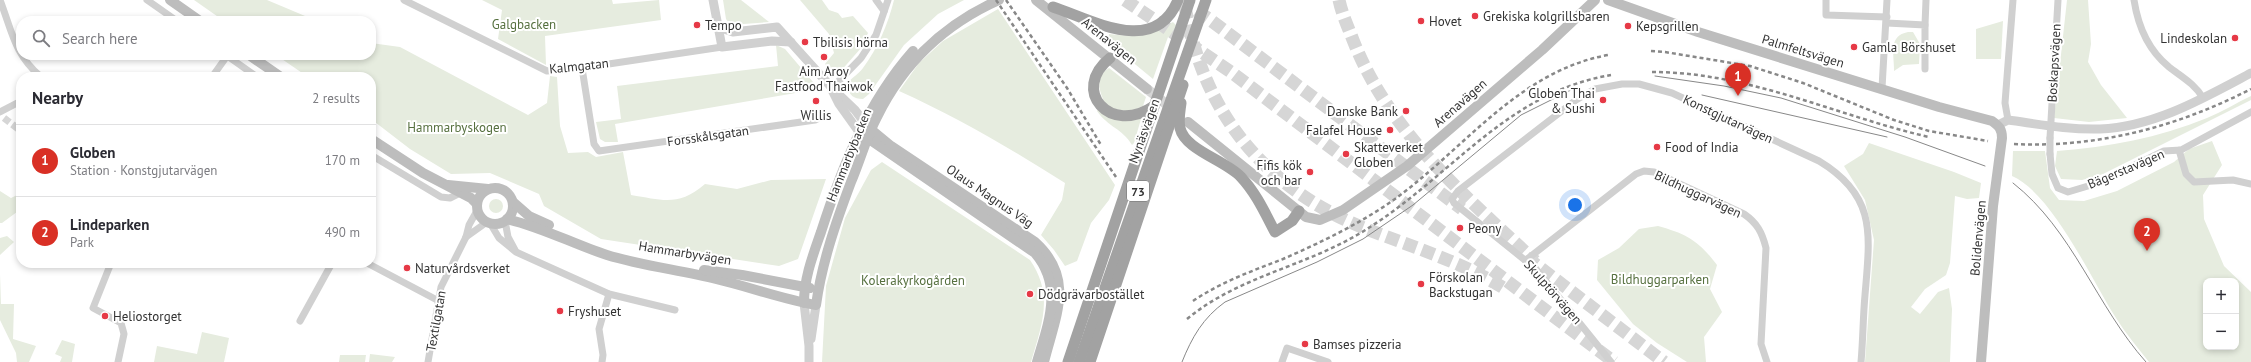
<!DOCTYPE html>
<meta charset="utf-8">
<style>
body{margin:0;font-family:"PT Sans",sans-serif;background:#f7f7f7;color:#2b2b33}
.controls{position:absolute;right:12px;bottom:12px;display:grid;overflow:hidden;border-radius:8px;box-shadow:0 2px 6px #0003}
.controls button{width:36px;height:36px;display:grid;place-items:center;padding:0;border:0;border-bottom:1px solid #e1e1e2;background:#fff;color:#2b2b33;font:20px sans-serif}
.you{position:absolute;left:1575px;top:205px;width:14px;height:14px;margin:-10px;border:3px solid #fff;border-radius:50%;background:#1a73e8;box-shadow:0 0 0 6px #1a73e833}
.badge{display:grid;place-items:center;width:26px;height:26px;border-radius:50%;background:#d93025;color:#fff;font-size:13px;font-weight:700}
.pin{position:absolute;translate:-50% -33px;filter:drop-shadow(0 1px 2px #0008)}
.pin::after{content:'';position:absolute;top:21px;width:14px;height:12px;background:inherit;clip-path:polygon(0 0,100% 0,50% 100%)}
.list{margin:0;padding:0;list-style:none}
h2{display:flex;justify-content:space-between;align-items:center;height:52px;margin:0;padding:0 16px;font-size:17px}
h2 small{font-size:13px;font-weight:400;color:#7c7c81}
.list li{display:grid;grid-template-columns:26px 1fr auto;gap:12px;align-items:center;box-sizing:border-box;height:72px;padding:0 16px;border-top:1px solid #e1e1e2}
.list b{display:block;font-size:15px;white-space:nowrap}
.list p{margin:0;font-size:13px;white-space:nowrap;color:#7c7c81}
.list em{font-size:13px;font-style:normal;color:#7c7c81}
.icon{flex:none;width:22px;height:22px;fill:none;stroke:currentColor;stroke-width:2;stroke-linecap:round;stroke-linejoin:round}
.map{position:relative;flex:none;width:2251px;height:362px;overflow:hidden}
.search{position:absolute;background:#fff;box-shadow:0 2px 6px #0003;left:16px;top:16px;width:360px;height:44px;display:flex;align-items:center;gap:10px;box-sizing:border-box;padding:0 14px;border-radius:16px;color:#7c7c81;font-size:15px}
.panel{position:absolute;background:#fff;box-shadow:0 2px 6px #0003;left:16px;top:72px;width:360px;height:196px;border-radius:16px}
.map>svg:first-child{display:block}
.green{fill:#e6ecdf;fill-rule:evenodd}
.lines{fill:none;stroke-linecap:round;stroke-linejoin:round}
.minor-tunnel{stroke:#d6d6d6;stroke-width:7;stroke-dasharray:7 3.5;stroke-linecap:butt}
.secondary-tunnel{stroke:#d6d6d6;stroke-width:10;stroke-dasharray:10 5;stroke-linecap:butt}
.motorway-tunnel{stroke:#d6d6d6;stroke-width:13;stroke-dasharray:13 6;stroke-linecap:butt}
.minor{stroke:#d0d0d0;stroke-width:7}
.tertiary{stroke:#d0d0d0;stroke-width:9}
.secondary{stroke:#bdbdbd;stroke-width:10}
.trunk{stroke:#a2a2a2;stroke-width:11}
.tram{stroke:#888;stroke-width:1}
.rail{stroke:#888;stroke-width:2.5;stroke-dasharray:4 3;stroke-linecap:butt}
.minor-bridge{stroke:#d0d0d0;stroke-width:7}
.poi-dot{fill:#e63946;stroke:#fff;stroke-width:1.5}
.labels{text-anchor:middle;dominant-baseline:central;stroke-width:4;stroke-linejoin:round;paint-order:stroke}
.shield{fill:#fff;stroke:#707070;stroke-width:1}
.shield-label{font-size:12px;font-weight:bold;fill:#333}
.poi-label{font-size:13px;fill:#333;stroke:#fff;text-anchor:start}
.park-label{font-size:13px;fill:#56703f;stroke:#fff}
.street-label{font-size:13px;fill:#333;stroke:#fff}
</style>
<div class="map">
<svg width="2251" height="362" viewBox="0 0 2251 362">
<rect width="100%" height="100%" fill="#fff"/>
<g class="green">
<polygon points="194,0 267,0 317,21 224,21"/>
<polygon points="482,0 612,0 613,4 659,0 661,20 545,36 546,65 498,39 502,10"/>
<polygon points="723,0 741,0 769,22 730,25 726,19"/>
<polygon points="800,0 822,0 829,10 838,13 842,18 853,16 868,33 861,48 840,72 832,70 825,64 834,53 829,34"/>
<path d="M894 0H964L938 14 904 45 869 94 863 99C853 99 850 95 846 86 849 79 858 75 863 68 878 48 888 24 894 0Z"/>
<polygon points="2067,0 2088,0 2091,44 2088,62 2101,85 2127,118 2089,122 2054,118"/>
<path d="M998 9 1115 185 1109 200 1091 223 1077 261 1065 266 1054 250 1041 235 1062 200 1065 183C1011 149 957 117 899 91L919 63 943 41Z"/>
<polygon points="2003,21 2001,59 1976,59 1976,29"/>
<path d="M1173 22 1176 25 1172 38 1168 37 1153 79 1107 41 1109 34C1136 38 1148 33 1173 22Z"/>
<path d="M1908 32H1913L1920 44 1919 64 1903 65 1894 71C1894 53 1888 36 1908 32Z"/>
<path d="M371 43 400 47 528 115 547 103 550 76 557 77 560 126 568 153 588 152 596 157 623 152 631 195C663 200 678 207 705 184L737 189 771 180 826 179 798 259 779 266 601 239 544 206 539 194 490 173 451 174 410 149 371 119V77H308L276 55H371Z"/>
<polygon points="776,45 785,49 819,89 615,124 618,142 605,142 600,139 596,122 621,119 617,86 778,66"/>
<path d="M1109 68 1146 97 1143 106 1129 112 1107 107C1100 94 1093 78 1109 68Z"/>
<path d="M2251 96V100L2103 174 2082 180 2061 179 2055 166 2057 151C2109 147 2158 138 2207 118 2222 112 2236 103 2251 96Z"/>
<path d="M1098 109 1120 120 1141 119 1134 143 1132 145C1122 128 1109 128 1097 111Z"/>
<path d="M2212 141 2222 165 2203 195 2204 219 2224 266 2251 292V362H2149C2138 348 2126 334 2116 318 2092 281 2053 194 2012 176L2013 151H2045L2050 188 2059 200 2084 201 2117 191 2174 162 2189 149ZM2206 281H2236V347H2206Z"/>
<polygon points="1869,143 1954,172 1981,183 1979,198 1967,199 1955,196 1950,263 1946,275 1925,289 1911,307 1920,314 1938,292 1949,288 1952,309 1950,362 1865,362 1874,240 1865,200 1844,166 1863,154"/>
<path d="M882 162 1030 260C1054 295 1042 324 1031 362H822L826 286 845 218 871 170Z"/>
<polygon points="0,191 11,198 17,195 21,203 21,209 2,223 0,223"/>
<circle cx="496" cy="206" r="7"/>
<path d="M1658 226C1687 234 1699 241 1717 265L1710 289 1722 312 1704 337 1706 362H1687L1657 343 1633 324 1597 280 1598 260 1619 248 1639 229Z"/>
<polygon points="7,236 14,242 0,255 0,238"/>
<polygon points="0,274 1,304 14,304 13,339 36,346 29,362 17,362 16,353 0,320"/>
<polygon points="202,332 229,338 224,362 154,362 157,346 197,354"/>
<polygon points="62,340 75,344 72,362 60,362 62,357 55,354"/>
<polygon points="370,354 395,357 392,362 369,362"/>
<polygon points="340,355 366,355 365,362 339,362"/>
</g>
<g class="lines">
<polyline class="minor-tunnel" points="4,118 21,131"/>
<polyline class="secondary-tunnel" points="1147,89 1175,111"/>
<g class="motorway-tunnel">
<polyline points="1125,0 1231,72 1614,362"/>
<polyline points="1181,0 1209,19 1462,209"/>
<path d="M1339 0C1342 14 1348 27 1353 40 1389 132 1464 195 1535 261"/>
<path d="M1185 6C1203 114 1266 190 1369 230 1416 248 1464 263 1507 290"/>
<polyline points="1526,257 1664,362"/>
</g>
<g class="minor">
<path d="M0 0C12 31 14 54 41 77"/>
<polyline points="147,0 177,21"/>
<polyline points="404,0 547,71 582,68 722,47"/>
<polyline points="876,0 884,11"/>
<polyline points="1826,0 1826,15 1887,17"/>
<path d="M2134 0C2138 26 2148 50 2169 67 2182 77 2195 84 2203 98"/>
<polyline points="1887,23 1925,25 1925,69"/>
<polyline points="1925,25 1926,0"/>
<polyline points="226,55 257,77"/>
<polyline points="582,68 594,144 599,151 815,120 825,115"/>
<polyline points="212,77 227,56"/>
<polyline points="832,88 861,58 876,35 888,0"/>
<polyline points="1882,88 1887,0"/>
<polyline points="0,112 21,101"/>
<polyline points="2008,120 2005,103 2013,0"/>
<polyline points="2050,138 2058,0"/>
<polyline points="2179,150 2186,174 2194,182 2233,180 2251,184"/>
<polyline points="2050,154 2052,174 2058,188 2068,192 2098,183 2164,151 2181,150 2251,112"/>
<polyline points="371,155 441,197 450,198 460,193"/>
<polyline points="505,221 508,237 515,250"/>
<polyline points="490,223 499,238 516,252 609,294 675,310"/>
<polyline points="466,237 487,222"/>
<path d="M1526 260 1636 174 1644 171 1654 172 1744 214C1757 223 1762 232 1766 248L1761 344 1767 362"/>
<polyline points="111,263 93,308 121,323 124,334 118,362"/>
<polyline points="367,263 437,300"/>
<polyline points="300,321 332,263"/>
<polyline points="428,362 441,287 466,237 469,225 478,209"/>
<polyline points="602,362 603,355 599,329 609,294"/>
<polyline points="1282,362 1287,348 1328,362"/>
<path d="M1611 362 1536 269 1454 203 1452 199 1458 191 1576 100 1595 89 1622 84H1639L1672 93 1819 161C1877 196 1870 234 1865 295 1863 317 1863 340 1861 362"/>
</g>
<g class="tertiary">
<polyline points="713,0 722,47 772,41 791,42"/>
<polyline points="718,27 733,32 777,27 832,88 855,110 864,122"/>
<polyline points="832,90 839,104 859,132"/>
<path d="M1998 125 2008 120C2038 124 2069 130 2100 129 2154 127 2204 98 2251 73"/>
<polyline points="804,303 809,346 809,362"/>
<polyline points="811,339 816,305"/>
</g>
<g class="secondary">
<polyline points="170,0 200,21"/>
<polyline points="1036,0 1147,89"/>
<path d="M1608 0 1698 32 1939 107 1992 121C1999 126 2002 129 2002 138L1993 206 1981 362"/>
<polyline points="249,55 281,77"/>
<polyline points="1188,122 1306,217 1320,220 1343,210 1407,166 1542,50 1595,0"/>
<path d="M868 127 891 146 1035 242C1076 279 1055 317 1044 362"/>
<path d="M863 135 1035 253C1064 287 1048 324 1037 362"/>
<polyline points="371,139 423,173 471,198 477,204"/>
<polyline points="448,185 488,189"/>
<circle cx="495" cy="206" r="18"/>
<polyline points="513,202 529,216 549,225"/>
<path d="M507 219C542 227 573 244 607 255 643 266 680 270 716 279 750 287 782 299 816 305 822 262 836 222 851 182 860 161 866 138 877 117 903 64 945 24 999 0"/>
<polyline points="704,270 742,275 810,288"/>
<path d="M804 303C804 278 813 255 821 232 842 167 867 103 913 51"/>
</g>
<g class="trunk">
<path d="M1053 7C1092 20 1155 57 1178 0"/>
<path d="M1110 58C1070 90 1110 136 1154 106"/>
<path d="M1181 103C1180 111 1178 120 1180 128 1185 150 1225 160 1241 177 1256 193 1265 213 1275 232L1292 221 1299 211"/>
<polyline points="1068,362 1190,0"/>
<polyline points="1079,362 1206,0"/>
<polyline points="1090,362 1183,85"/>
</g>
<g class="tram">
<polyline points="1655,76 1724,86 1781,98 1905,137 1985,166"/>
<polyline points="1702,95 1887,137"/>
<path d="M2013 183C2073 230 2096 306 2146 362"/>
<path d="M1182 362C1192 337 1203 318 1225 302L1317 262 1363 239 1413 205 1521 115 1571 90"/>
</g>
<g class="rail">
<polyline points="996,0 1116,177"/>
<polyline points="1006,0 1067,88 1101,145"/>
<polyline points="1651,51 1665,52 1750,66 1803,83 1894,120 1929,131 1988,141"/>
<path d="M1652 72C1749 72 1837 116 1929 137"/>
<path d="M2014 144C2097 148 2177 127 2251 89"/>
<path d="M1193 301C1221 282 1252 271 1283 259 1322 242 1361 223 1395 199 1465 148 1519 71 1608 55"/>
<path d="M1187 319C1236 278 1302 267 1357 235 1447 183 1503 93 1611 75"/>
</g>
<polyline class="minor-bridge" points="2050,154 2050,138"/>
</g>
<g class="poi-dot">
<circle cx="1475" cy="16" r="4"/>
<circle cx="1421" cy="21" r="4"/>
<circle cx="697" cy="25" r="4"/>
<circle cx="1628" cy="26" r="4"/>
<circle cx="2235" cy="38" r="4"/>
<circle cx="805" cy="42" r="4"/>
<circle cx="1854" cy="47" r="4"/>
<circle cx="824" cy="57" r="4"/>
<circle cx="1603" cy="100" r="4"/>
<circle cx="816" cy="101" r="4"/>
<circle cx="1406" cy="111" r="4"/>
<circle cx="1390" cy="130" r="4"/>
<circle cx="1657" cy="147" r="4"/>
<circle cx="1346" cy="154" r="4"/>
<circle cx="1310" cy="172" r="4"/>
<circle cx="1460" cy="228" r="4"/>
<circle cx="407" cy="268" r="4"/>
<circle cx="1421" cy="284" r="4"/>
<circle cx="1030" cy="294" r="4"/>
<circle cx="560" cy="311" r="4"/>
<circle cx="105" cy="316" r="4"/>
<circle cx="1305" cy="344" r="4"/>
</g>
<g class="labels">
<rect class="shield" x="1127" y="181" width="22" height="20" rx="3"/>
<g class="shield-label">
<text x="1138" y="191">73</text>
</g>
<g class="poi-label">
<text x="1483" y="16">Grekiska kolgrillsbaren</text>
<text x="1429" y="21">Hovet</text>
<text x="705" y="25">Tempo</text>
<text x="1636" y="26">Kepsgrillen</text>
<text x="2227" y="38" text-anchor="end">Lindeskolan</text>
<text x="813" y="42">Tbilisis hörna</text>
<text x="1862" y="47">Gamla Börshuset</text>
<text x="824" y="71" text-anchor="middle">Aim Aroy<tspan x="824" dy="15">Fastfood Thaiwok</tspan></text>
<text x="1595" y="93" text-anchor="end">Globen Thai<tspan x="1595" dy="15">&amp; Sushi</tspan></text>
<text x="1398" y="111" text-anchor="end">Danske Bank</text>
<text x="816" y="115" text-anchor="middle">Willis</text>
<text x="1382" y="130" text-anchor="end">Falafel House</text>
<text x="1354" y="147">Skatteverket<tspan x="1354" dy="15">Globen</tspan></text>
<text x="1665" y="147">Food of India</text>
<text x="1302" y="165" text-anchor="end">Fifis kök<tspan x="1302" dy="15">och bar</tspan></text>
<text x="1468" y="228">Peony</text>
<text x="415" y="268">Naturvårdsverket</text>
<text x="1429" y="277">Förskolan<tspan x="1429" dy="15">Backstugan</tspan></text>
<text x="1038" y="294">Dödgrävarbostället</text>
<text x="568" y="311">Fryshuset</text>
<text x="113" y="316">Heliostorget</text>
<text x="1313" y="344">Bamses pizzeria</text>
</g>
<g class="park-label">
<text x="524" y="24">Galgbacken</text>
<text x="457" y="127">Hammarbyskogen</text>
<text x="1660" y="279">Bildhuggarparken</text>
<text x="913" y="280">Kolerakyrkogården</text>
</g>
<g class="street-label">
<text transform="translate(1109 41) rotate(39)">Arenavägen</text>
<text transform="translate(1803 51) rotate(17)">Palmfeltsvägen</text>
<text transform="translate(2054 63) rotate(-87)">Boskapsvägen</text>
<text transform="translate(579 66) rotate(-6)">Kalmgatan</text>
<text transform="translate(1460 103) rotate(-41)">Arenavägen</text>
<text transform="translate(1728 119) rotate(25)">Konstgjutarvägen</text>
<text transform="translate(1144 131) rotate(-70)">Nynäsvägen</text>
<text transform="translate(708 136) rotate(-8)">Forsskålsgatan</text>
<text transform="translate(849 155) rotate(-68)">Hammarbybacken</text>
<text transform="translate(2126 169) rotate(-23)">Bägerstavägen</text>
<text transform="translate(1698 194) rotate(25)">Bildhuggarvägen</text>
<text transform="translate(990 196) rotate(34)">Olaus Magnus Väg</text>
<text transform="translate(1978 238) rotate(-85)">Bolidenvägen</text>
<text transform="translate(685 253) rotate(9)">Hammarbyvägen</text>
<text transform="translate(1553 292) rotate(49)">Skulptörvägen</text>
<text transform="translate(436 321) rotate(-80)">Textilgatan</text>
</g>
</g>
</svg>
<div class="controls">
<button>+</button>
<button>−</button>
</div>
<div class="you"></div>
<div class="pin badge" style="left:1738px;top:96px">1</div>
<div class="pin badge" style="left:2147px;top:251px">2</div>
<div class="search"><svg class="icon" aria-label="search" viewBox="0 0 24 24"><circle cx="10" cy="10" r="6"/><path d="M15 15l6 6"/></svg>Search here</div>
<section class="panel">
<h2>Nearby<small>2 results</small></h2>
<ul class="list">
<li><span class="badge">1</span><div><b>Globen</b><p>Station · Konstgjutarvägen</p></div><em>170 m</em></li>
<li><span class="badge">2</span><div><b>Lindeparken</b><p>Park</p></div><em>490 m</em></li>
</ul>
</section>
</div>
